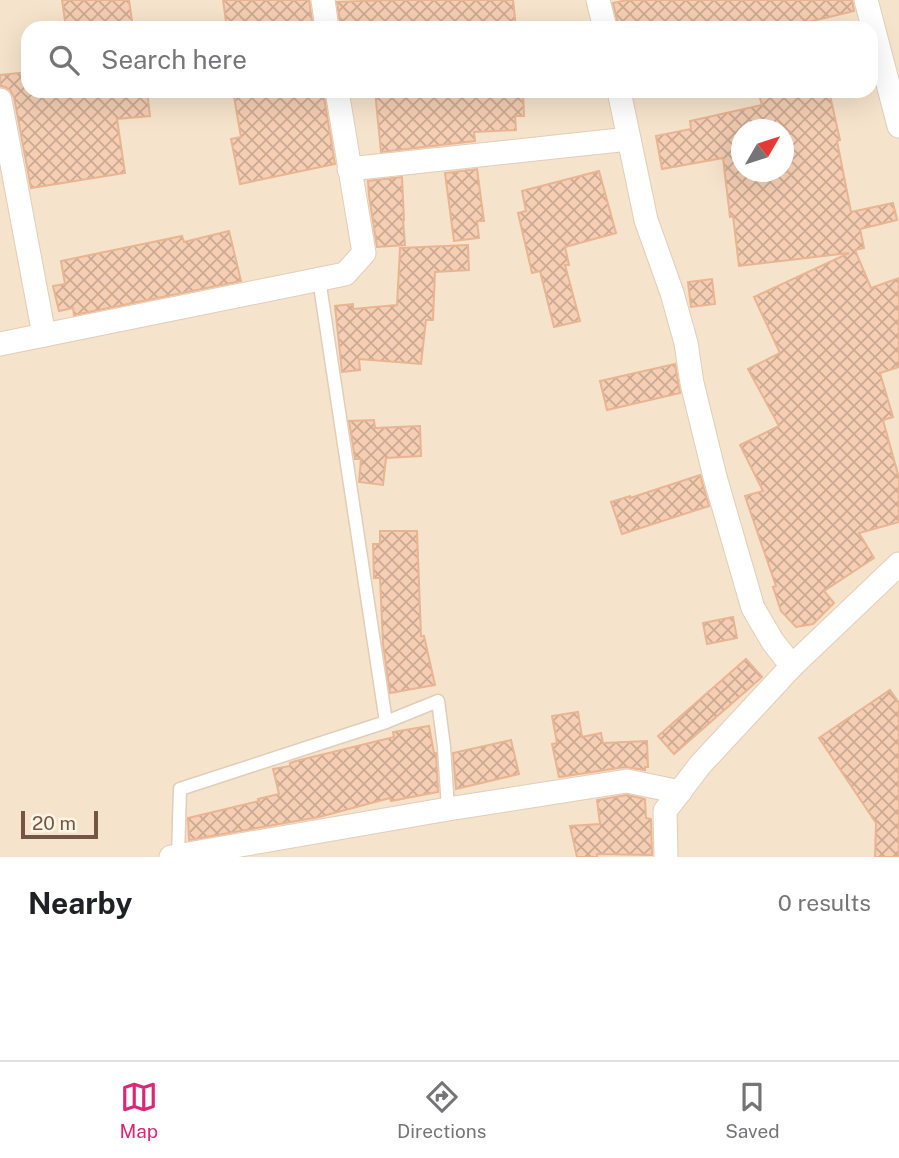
<!DOCTYPE html>
<style>
body{margin:0;font-family:"Public Sans",sans-serif;background:#f2f2f2;color:#202124}
.compass{position:absolute;left:731px;top:119px;width:63px;height:63px;border-radius:50%;background:#fff;box-shadow:0 7px 28px #0002;rotate:51deg}
.scale{position:absolute;left:21px;bottom:18px;width:77px;box-sizing:border-box;padding-left:7px;border:4px solid #755644;border-top:0;font-size:19px;line-height:24px;white-space:nowrap;color:#755644;-webkit-text-stroke:5px #fff5e5;paint-order:stroke}
.list{margin:0;padding:0;list-style:none}
h2{display:flex;justify-content:space-between;align-items:center;height:91px;margin:0;padding:0 28px;font-size:30px}
h2 small{font-size:23px;font-weight:400;color:#757577}
.icon{flex:none;width:38px;height:38px;fill:none;stroke:currentColor;stroke-width:2;stroke-linecap:round;stroke-linejoin:round}
.map{position:relative;flex:none;width:899px;height:857px;overflow:hidden}
.search{position:absolute;background:#fff;box-shadow:0 7px 28px #0002;left:21px;right:21px;top:21px;height:77px;display:flex;align-items:center;gap:18px;box-sizing:border-box;padding:0 24px;border-radius:21px;color:#757577;font-size:26px}
.sheet{height:203px;background:#fff}
nav{display:flex;justify-content:space-around;align-items:center;box-sizing:border-box;height:98px;border-top:2px solid #e0e0e0;background:#fff;font-size:19px;color:#757577}
nav a{display:grid;justify-items:center;gap:4px}
nav .on{color:#db2777}
.map>svg:first-child{display:block}
.residential{fill:#f6e3cb;fill-rule:evenodd}
.building{fill:url(#building-cross-hatch);stroke:#e9b492;stroke-width:2;fill-rule:evenodd}
.lines{fill:none;stroke-linecap:round;stroke-linejoin:round}
.lane-casing{stroke:#e2cdb9;stroke-width:15}
.street-casing{stroke:#e2cdb9;stroke-width:25}
.lane{stroke:#fff;stroke-width:12}
.street{stroke:#fff;stroke-width:23}
</style>
<div class="map">
<svg width="899" height="857" viewBox="0 0 899 857">
<defs>
<pattern id="building-cross-hatch" width="8" height="8" patternUnits="userSpaceOnUse" patternTransform="scale(1.75)"><rect width="8" height="8" fill="#f5ceb3"/><path d="M0 0l8 8M0 8l8-8" fill="none" stroke="#cbaa93"/></pattern>
</defs>
<rect width="100%" height="100%" fill="#fef1dd"/>
<path class="residential" d="M0 0H899V857H0ZM28 28H871V91H28ZM741 130H783V172H741Z"/>
<g class="building">
<polygon points="62,0 129,0 133,28 66,28"/>
<polygon points="223,0 309,0 313,28 227,28"/>
<polygon points="388,0 513,0 516,28 341,28 337,2"/>
<polygon points="627,0 852,0 854,11 783,28 742,28 741,22 710,28 619,28 613,3"/>
<polygon points="28,72 28,91 147,91 150,116 117,119 125,173 31,188 14,97 10,90 5,87 0,86 0,75"/>
<polygon points="233,91 323,91 335,164 240,184 231,139 241,137"/>
<polygon points="375,91 523,91 524,116 515,116 516,130 474,132 475,141 381,152"/>
<path d="M758 91H829L840 140 837 141 851 212 893 203 897 220 860 229 864 248 855 250 871 288 899 278V367L880 373 893 417 883 420 899 478V522L859 533 874 558 824 591 834 603 813 624 796 627 781 611 773 587 776 586 745 496 763 491 740 445 779 426 748 369 780 353 754 297 849 253 739 266 733 216 730 217 723 158 662 169 656 136 691 129 690 121 762 105ZM741 130H783V151L788 172H741Z"/>
<polygon points="477,169 484,221 477,221 479,238 454,241 445,173"/>
<polygon points="599,171 616,233 565,247 569,265 565,265 580,321 554,327 540,271 532,273 518,213 526,211 522,191"/>
<polygon points="402,177 404,220 403,220 405,245 377,247 369,196 368,181"/>
<polygon points="229,231 241,281 74,315 73,308 59,311 53,286 65,284 61,261 182,236 184,242"/>
<polygon points="468,245 469,270 435,272 433,320 426,320 421,364 359,359 360,370 342,372 335,306 353,304 353,309 397,305 400,248"/>
<polygon points="712,279 715,304 691,307 688,282"/>
<polygon points="675,364 680,393 607,410 600,381"/>
<polygon points="374,420 375,428 420,426 421,456 386,458 383,485 359,482 361,459 355,459 349,421"/>
<polygon points="700,475 709,506 622,534 611,502 630,496 630,498"/>
<polygon points="380,531 417,531 421,636 424,636 435,685 390,693 383,644 380,578 374,578 373,544 380,544"/>
<polygon points="733,617 737,638 707,644 703,623"/>
<polygon points="746,659 762,677 674,754 658,736"/>
<polygon points="890,690 899,703 899,857 875,857 876,823 819,738"/>
<polygon points="578,712 582,737 601,733 603,743 647,741 648,767 645,767 645,770 625,767 559,777 552,744 557,743 552,716"/>
<polygon points="429,726 434,753 436,753 438,792 391,801 390,798 319,817 189,840 188,818 259,801 258,799 279,794 273,769 290,766 290,763 296,761 394,737 393,732"/>
<polygon points="511,740 519,774 456,789 453,753"/>
<polygon points="627,795 645,799 646,818 651,819 652,855 597,854 597,857 577,857 570,826 600,824 597,800"/>
</g>
<g class="lines">
<defs>
<g id="lane">
<polyline points="319,279 386,722 438,701 444,747 448,809"/>
<polyline points="178,856 180,789 386,722"/>
</g>
<g id="street">
<polyline points="323,0 327,28"/>
<polyline points="598,0 605,28"/>
<polyline points="866,0 899,126"/>
<polyline points="619,91 646,220 672,293 686,343 692,383 715,477 753,608 773,642 792,666"/>
<polyline points="0,100 44,335"/>
<polyline points="349,169 629,139"/>
<polyline points="0,344 345,274 364,253 337,91"/>
<polyline points="171,857 448,809 627,781 680,792"/>
<polyline points="666,857 665,811 700,765 792,666 899,564"/>
</g>
</defs>
<use href="#lane" class="lane-casing"/>
<use href="#street" class="street-casing"/>
<use href="#lane" class="lane"/>
<use href="#street" class="street"/>
</g>
</svg>
<svg class="compass" viewBox="-18 -18 36 36"><path d="M0-13l5 13h-10z" fill="#e53935"/><path d="M0 13l5-13h-10z" fill="#757577"/></svg>
<div class="scale">20 m</div>
<div class="search"><svg class="icon" aria-label="search" viewBox="0 0 24 24"><circle cx="10" cy="10" r="6"/><path d="M15 15l6 6"/></svg>Search here</div>
</div>
<section class="sheet">
<h2>Nearby<small>0 results</small></h2>
<ul class="list">
</ul>
</section>
<nav>
<a class="on"><svg class="icon" aria-label="map" viewBox="0 0 24 24"><path d="M3 6l6-2 6 2 6-2v14l-6 2-6-2-6 2zM9 4v14M15 6v14"/></svg>Map</a>
<a><svg class="icon" aria-label="directions" viewBox="0 0 24 24"><path d="M12 3l9 9-9 9-9-9zM9 14v-3h6M13 9l2 2-2 2"/></svg>Directions</a>
<a><svg class="icon" aria-label="saved" viewBox="0 0 24 24"><path d="M7 4h10v16l-5-4-5 4z"/></svg>Saved</a>
</nav>
